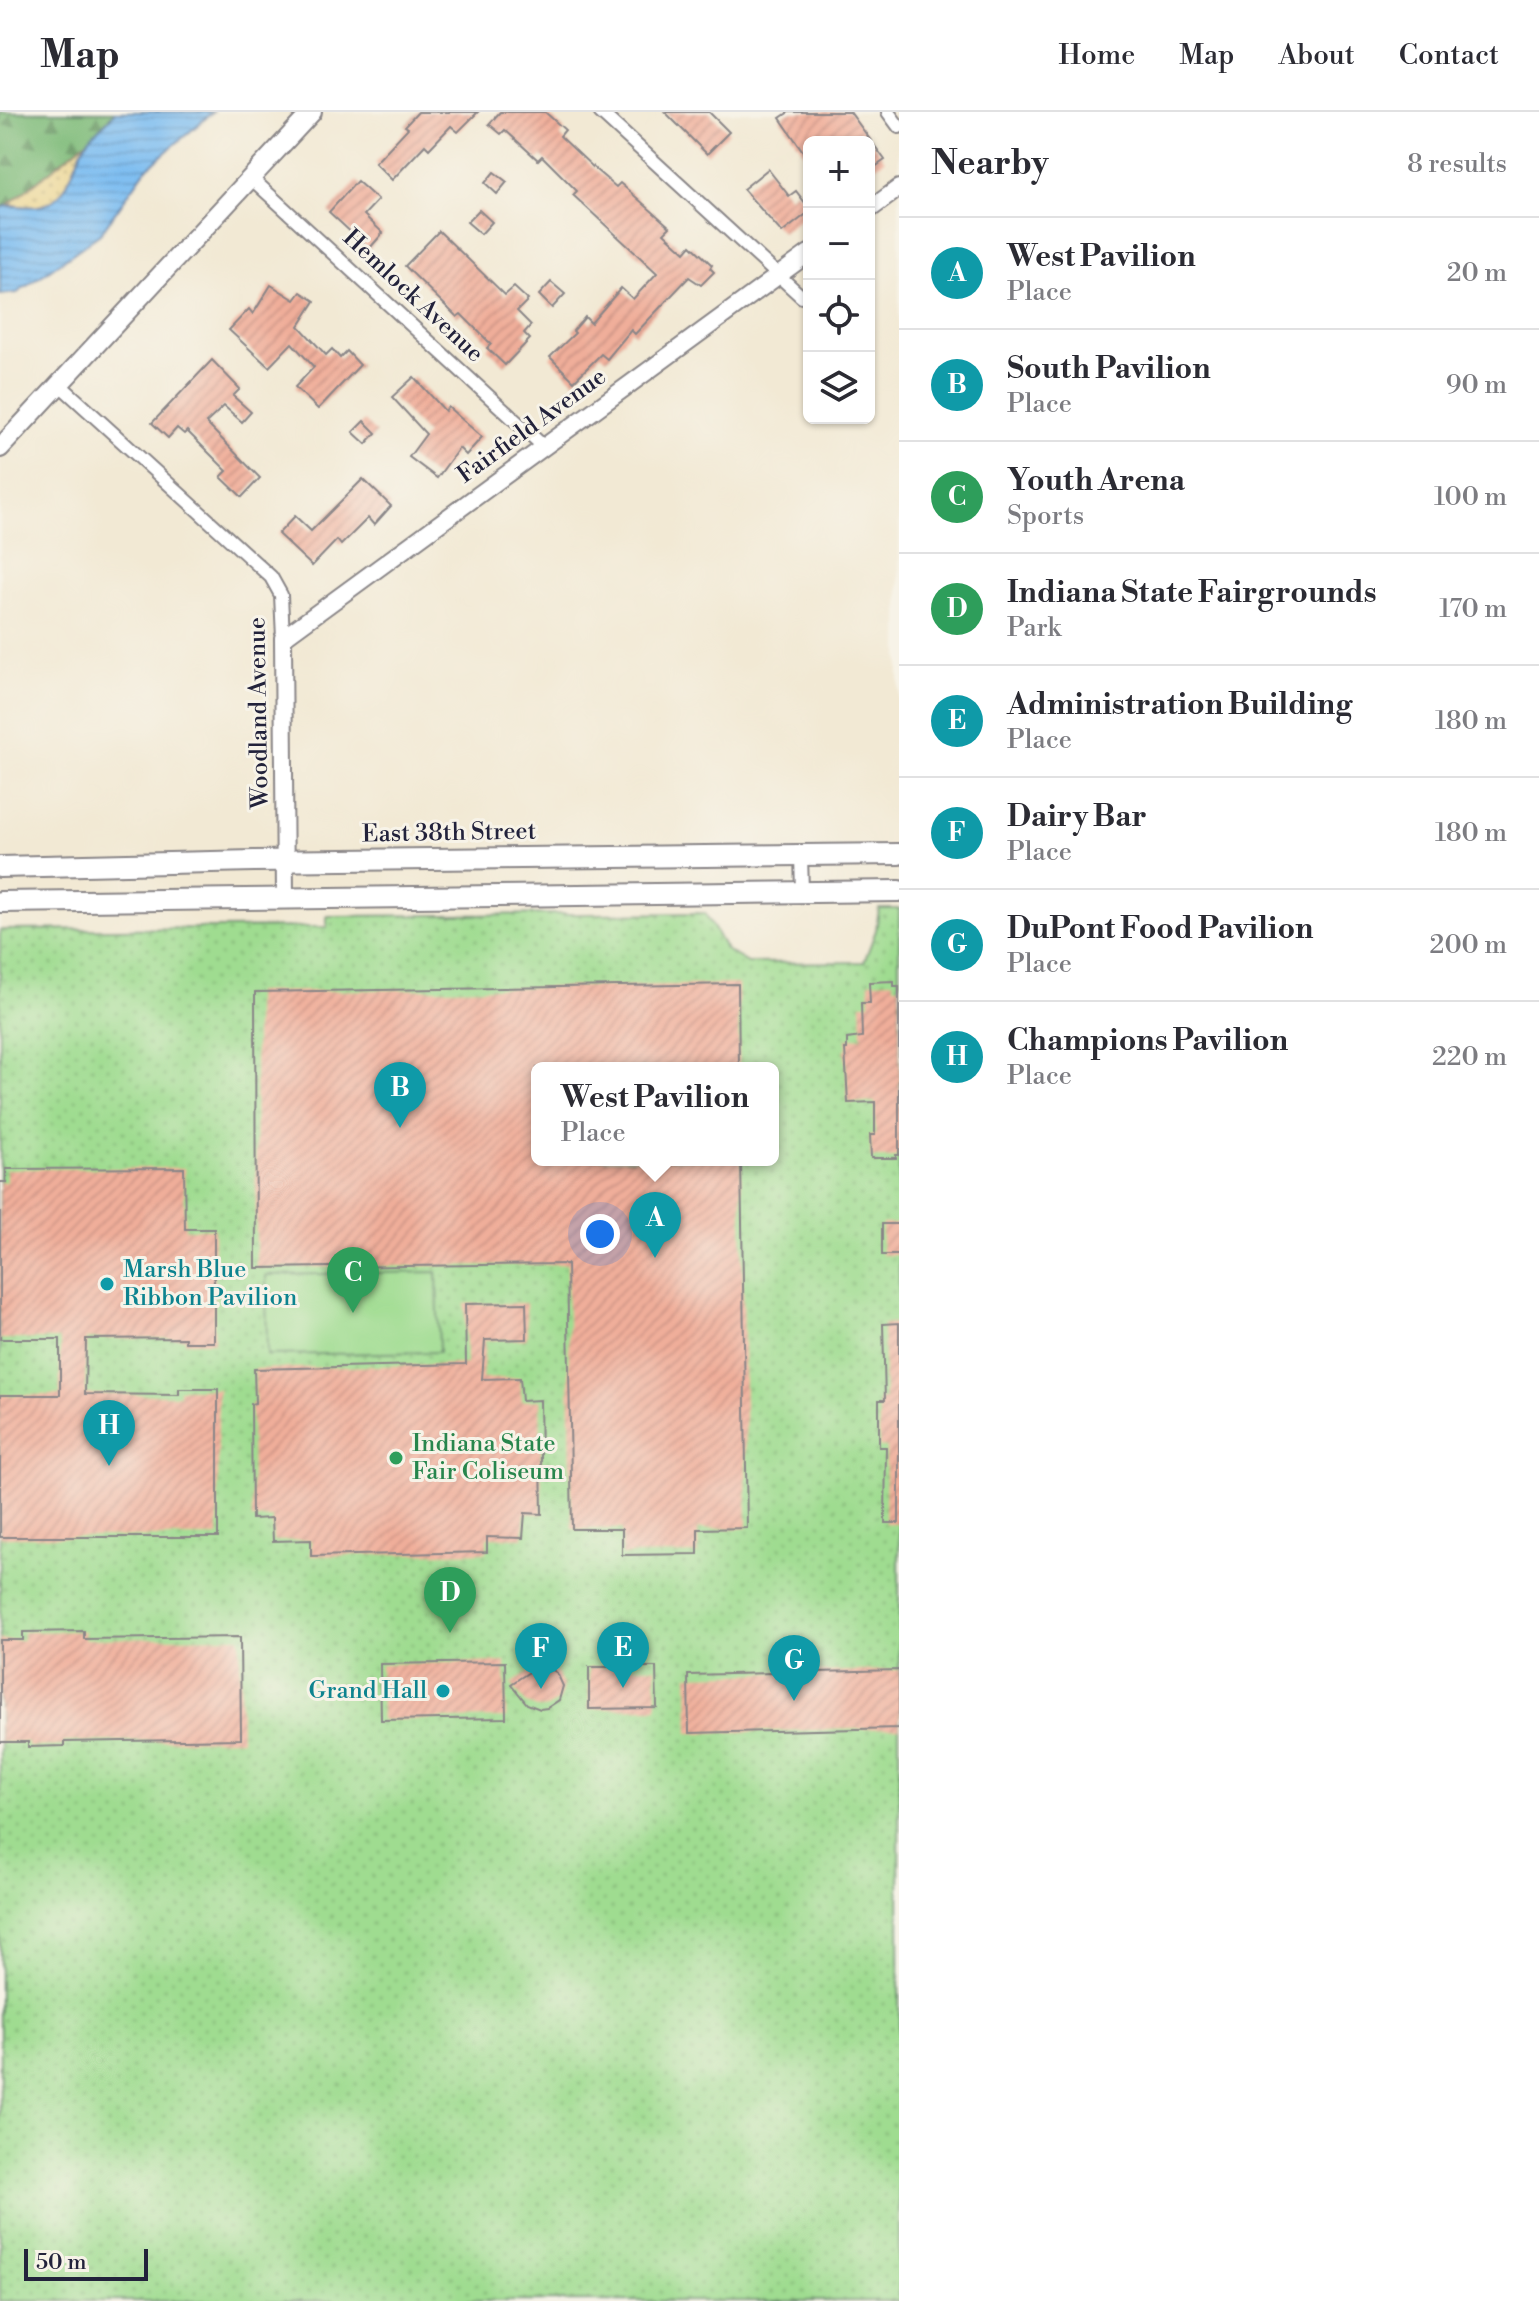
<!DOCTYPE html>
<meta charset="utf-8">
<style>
body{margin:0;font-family:"Libre Bodoni",serif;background:#f7f7f7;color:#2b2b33}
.controls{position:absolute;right:24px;top:24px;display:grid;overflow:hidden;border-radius:12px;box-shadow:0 2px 6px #0004}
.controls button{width:72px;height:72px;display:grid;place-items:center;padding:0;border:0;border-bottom:2px solid #e1e1e2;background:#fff;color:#2b2b33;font:40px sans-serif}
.scale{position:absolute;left:24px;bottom:20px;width:124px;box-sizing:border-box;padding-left:8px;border:4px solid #22223b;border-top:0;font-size:22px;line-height:28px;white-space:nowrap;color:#22223b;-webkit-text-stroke:6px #f7f3e8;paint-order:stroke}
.you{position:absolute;left:600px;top:1122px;width:28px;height:28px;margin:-20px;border:6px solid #fff;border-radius:50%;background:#1a73e8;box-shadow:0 0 0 12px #1a73e833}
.badge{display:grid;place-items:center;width:52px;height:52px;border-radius:50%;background:#b5179e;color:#fff;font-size:26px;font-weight:700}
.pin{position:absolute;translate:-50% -66px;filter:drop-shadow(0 2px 4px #0008)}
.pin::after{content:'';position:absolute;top:42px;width:28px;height:24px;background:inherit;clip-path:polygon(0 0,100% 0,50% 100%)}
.popup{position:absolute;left:531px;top:950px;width:248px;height:104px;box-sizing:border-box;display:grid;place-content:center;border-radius:12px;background:#fff;filter:drop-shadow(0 2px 6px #0005);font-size:26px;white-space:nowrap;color:#7c7c81}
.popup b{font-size:30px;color:#2b2b33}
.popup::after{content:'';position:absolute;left:50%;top:100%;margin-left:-16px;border:16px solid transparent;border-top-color:#fff}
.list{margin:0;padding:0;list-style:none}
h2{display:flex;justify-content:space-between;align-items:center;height:104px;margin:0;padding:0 32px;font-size:34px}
h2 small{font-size:26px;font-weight:400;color:#7c7c81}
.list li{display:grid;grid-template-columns:52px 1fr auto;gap:24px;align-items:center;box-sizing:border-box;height:112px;padding:0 32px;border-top:2px solid #e1e1e2}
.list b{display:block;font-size:30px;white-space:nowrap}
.list p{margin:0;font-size:26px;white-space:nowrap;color:#7c7c81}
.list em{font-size:26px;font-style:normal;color:#7c7c81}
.icon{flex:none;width:44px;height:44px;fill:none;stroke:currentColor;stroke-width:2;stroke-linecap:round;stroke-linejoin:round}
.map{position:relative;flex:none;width:899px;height:2189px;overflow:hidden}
header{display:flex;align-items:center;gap:48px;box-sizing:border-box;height:112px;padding:0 40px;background:#fff;border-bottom:2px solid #e1e1e2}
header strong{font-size:38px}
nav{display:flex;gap:44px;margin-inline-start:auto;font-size:28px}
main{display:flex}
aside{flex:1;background:#fff}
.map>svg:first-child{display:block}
.forest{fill:url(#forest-firs);stroke:#506f5a;stroke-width:2}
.sand{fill:url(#sand-dots);stroke:#887e6c;stroke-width:2}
.park{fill:url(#park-dots);stroke:#607f66;stroke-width:2;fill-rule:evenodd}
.pitch{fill:#9fdc90;stroke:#607f66;stroke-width:2}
.water{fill:url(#water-rules);stroke:#507096;stroke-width:2}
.building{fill:url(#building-hatch)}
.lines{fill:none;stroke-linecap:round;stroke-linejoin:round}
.minor-casing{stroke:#8a8688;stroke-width:16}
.tertiary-casing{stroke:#8a8688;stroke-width:20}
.secondary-casing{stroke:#8a8688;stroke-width:22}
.primary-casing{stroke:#8a8688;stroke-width:24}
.minor{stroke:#fff;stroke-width:12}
.tertiary{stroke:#fff;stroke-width:16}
.secondary{stroke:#fff;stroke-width:18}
.primary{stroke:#fff;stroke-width:20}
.culture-dot{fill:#0f9aa8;stroke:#f7f3e8;stroke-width:3}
.leisure-dot{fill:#2e9e5b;stroke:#f7f3e8;stroke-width:3}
.labels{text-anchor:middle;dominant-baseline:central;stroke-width:6;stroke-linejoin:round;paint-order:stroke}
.street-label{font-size:24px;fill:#22223b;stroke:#f7f3e8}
.culture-label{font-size:24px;fill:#0d838f;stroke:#f7f3e8;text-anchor:start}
.leisure-label{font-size:24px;fill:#27864d;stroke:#f7f3e8;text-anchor:start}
</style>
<header>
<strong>Map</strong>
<nav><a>Home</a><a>Map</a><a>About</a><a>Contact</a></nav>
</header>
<main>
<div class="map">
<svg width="899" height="2189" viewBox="0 0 899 2189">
<defs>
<pattern id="forest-firs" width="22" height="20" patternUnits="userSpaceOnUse" patternTransform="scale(2)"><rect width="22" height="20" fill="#7fbc7a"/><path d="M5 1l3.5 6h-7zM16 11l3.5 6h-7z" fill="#689865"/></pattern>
<pattern id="sand-dots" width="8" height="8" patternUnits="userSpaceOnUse" patternTransform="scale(2)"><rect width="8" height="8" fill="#eeda9e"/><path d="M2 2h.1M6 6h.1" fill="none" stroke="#ccbb89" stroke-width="1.8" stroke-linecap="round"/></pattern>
<pattern id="park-dots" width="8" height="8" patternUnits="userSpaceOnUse" patternTransform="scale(2)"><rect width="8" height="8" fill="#9fdc90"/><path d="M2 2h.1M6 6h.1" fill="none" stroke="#89bc7d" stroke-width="1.8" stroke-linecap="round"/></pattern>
<pattern id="water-rules" width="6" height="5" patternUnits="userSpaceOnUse" patternTransform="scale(2)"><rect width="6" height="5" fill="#7dbdf1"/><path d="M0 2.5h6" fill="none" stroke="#6ca2d0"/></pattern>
<pattern id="building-hatch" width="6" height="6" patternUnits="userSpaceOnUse" patternTransform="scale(2)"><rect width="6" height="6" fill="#f0ae9a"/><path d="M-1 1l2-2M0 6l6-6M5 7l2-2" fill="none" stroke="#ce9586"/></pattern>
</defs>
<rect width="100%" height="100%" fill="#f7f3e8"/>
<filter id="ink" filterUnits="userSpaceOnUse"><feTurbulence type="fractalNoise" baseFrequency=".0125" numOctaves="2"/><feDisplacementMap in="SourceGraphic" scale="16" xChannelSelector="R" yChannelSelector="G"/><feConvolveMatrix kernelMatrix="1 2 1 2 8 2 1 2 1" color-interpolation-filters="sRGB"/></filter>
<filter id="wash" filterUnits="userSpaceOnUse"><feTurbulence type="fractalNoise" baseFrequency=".006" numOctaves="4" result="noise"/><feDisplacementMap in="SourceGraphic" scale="32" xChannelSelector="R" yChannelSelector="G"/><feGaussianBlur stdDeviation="1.8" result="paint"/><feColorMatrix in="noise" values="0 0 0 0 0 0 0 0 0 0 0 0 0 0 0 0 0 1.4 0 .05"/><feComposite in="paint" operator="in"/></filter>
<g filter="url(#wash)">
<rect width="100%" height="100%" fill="#f2e9d4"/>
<polygon class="forest" points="0,0 115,0 87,29 9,92 0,96"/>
<path class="sand" d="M87 29C77 50 69 82 47 93 36 98 20 94 9 92Z"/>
<path class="park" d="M879 797H899V2189H0V818L327 815V804L705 801 726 838 748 851 864 850 876 818ZM537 956H773V1048H537Z"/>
<polygon class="pitch" points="437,1160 439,1240 267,1243 266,1163"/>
<path class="water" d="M115 0H213L146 57 100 122 17 181 0 183V96C14 90 28 98 43 93 72 85 72 47 89 27 97 17 108 10 115 0Z"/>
<g id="blocks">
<g class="building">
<polygon points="418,0 478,0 458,20 451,14 429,37 425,33 392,68 375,51 408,16 405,14"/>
<polygon points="500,0 545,0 565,18 560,24 596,58 616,75 620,71 670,115 664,121 685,140 691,133 712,153 710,156 714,160 701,173 689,165 635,222 631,218 607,247 601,242 574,269 550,245 575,221 573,219 585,205 591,211 621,176 633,187 657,161 573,83 577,79 542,44 538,48 505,18 501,22 489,12"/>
<polygon points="665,0 709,0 729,20 707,42"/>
<polygon points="789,0 850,0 885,48 869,59 869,30 809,30 809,48 780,6"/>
<polygon points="768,57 789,84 796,79 809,96 809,100 782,121 743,77"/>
<polygon points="494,60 507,70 497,82 485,71"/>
<polygon points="357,69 378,88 364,103 383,121 369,137 329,100"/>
<polygon points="479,98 492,110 481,122 467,110"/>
<polygon points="439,119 505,183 514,175 528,188 517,199 531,213 524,221 530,227 505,253 487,236 491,232 461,202 457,205 405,154"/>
<polygon points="551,170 565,182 552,196 539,183"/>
<polygon points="271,173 295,188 301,180 315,189 299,214 326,243 332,237 340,246 347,239 360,253 318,297 295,275 314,255 292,231 269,255 229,218 249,197 253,202"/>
<polygon points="212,248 240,277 233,284 251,300 242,310 224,294 206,311 260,366 242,385 221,365 227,359 187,319 184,322 177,316 168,326 152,311"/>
<polygon points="414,265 445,299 448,295 482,325 466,343 459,336 437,366 409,345 426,322 392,285"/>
<polygon points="364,309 376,321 366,332 353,320"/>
<polygon points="363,367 391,394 374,413 368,406 341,433 337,428 312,454 278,422 295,404 311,419"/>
<polygon points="894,869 894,874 899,874 899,1043 896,1043 896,1046 871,1046 870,1023 875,1023 875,990 848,991 845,937 847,937 847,927 862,925 861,891 870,891 869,870"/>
<polygon points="738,872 739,956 537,956 537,1048 741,1048 747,1416 698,1417 698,1442 622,1443 622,1417 572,1417 567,1152 256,1156 255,880"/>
<polygon points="184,1056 185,1117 214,1117 214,1230 185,1230 185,1226 86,1227 85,1282 179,1283 179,1277 218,1277 218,1425 0,1425 0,1283 60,1283 60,1227 0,1227 0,1070 6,1070 6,1057"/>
<rect x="882" y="1112" width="17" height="31"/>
<polygon points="526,1191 527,1227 485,1228 482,1267 520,1266 522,1289 540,1288 542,1402 525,1401 523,1426 487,1425 487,1440 311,1444 311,1428 273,1429 272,1406 252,1407 251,1292 255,1291 254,1257 466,1252 465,1192"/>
<polygon points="899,1211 899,1411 885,1411 886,1335 879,1335 879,1288 885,1288 883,1212"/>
<polygon points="84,1519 84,1527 240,1525 241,1627 64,1630 64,1634 28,1635 28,1630 0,1630 0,1528 23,1528 23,1520"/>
<polygon points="505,1550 506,1606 381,1608 380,1552"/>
<polygon points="537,1555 551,1557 557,1561 563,1574 559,1588 547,1596 540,1597 527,1592 511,1572"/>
<polygon points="589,1555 656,1555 657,1596 589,1597"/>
<polygon points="899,1558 899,1616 689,1621 688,1563"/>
</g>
</g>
</g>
<g filter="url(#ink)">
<use href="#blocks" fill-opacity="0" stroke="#8a8688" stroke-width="2"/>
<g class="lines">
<defs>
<g id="minor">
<polyline points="600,0 802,185"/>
<polyline points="888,0 899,15"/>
<polyline points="251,66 544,335"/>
<polyline points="59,272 271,465 281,483 283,526"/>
<polyline points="801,743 802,780"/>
</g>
<g id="tertiary">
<polyline points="869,98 899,76"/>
<polyline points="285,786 283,526 809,141"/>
</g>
<polyline id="secondary" points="0,336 312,0"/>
<g id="primary">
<polyline points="0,755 254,749 899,742"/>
<polyline points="0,790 899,779"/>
</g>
</defs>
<use href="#minor" class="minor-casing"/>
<use href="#tertiary" class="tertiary-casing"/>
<use href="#secondary" class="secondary-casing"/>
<use href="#primary" class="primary-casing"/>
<use href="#minor" class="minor"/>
<use href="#tertiary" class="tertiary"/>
<use href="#secondary" class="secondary"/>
<use href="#primary" class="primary"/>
</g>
</g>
<g class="culture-dot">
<circle cx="107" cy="1172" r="8"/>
<circle cx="443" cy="1579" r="8"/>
</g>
<circle class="leisure-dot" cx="396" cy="1346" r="8"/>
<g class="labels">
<g class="street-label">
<text transform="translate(413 184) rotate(43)">Hemlock Avenue</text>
<text transform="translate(532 314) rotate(-36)">Fairfield Avenue</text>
<text transform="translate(259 601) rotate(-91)">Woodland Avenue</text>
<text transform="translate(449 721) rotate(-1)">East 38th Street</text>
</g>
<g class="culture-label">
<text x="123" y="1158">Marsh Blue<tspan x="123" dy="28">Ribbon Pavilion</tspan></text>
<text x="427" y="1579" text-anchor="end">Grand Hall</text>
</g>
<g class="leisure-label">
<text x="412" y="1332">Indiana State<tspan x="412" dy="28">Fair Coliseum</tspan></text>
</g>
</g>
</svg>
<div class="controls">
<button>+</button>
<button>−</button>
<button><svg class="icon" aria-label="locate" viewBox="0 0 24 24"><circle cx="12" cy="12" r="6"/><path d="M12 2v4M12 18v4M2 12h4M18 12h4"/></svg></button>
<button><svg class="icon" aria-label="layers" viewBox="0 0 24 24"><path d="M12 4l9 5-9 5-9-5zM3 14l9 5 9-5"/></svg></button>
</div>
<div class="scale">50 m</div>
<div class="you"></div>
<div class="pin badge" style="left:655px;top:1146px;background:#0f9aa8">A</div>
<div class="popup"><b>West Pavilion</b>Place</div>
<div class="pin badge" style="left:400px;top:1016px;background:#0f9aa8">B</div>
<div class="pin badge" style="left:353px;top:1201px;background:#2e9e5b">C</div>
<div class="pin badge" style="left:450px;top:1521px;background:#2e9e5b">D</div>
<div class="pin badge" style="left:623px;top:1576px;background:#0f9aa8">E</div>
<div class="pin badge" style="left:541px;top:1577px;background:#0f9aa8">F</div>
<div class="pin badge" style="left:794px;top:1589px;background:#0f9aa8">G</div>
<div class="pin badge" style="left:109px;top:1354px;background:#0f9aa8">H</div>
</div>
<aside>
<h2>Nearby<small>8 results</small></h2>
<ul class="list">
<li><span class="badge" style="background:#0f9aa8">A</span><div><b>West Pavilion</b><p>Place</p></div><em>20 m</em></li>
<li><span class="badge" style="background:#0f9aa8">B</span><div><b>South Pavilion</b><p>Place</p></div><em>90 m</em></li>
<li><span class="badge" style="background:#2e9e5b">C</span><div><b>Youth Arena</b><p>Sports</p></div><em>100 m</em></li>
<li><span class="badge" style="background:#2e9e5b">D</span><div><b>Indiana State Fairgrounds</b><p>Park</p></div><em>170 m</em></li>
<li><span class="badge" style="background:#0f9aa8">E</span><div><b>Administration Building</b><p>Place</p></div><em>180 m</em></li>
<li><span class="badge" style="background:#0f9aa8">F</span><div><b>Dairy Bar</b><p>Place</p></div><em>180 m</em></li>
<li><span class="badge" style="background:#0f9aa8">G</span><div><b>DuPont Food Pavilion</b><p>Place</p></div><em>200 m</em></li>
<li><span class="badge" style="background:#0f9aa8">H</span><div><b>Champions Pavilion</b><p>Place</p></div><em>220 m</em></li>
</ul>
</aside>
</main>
